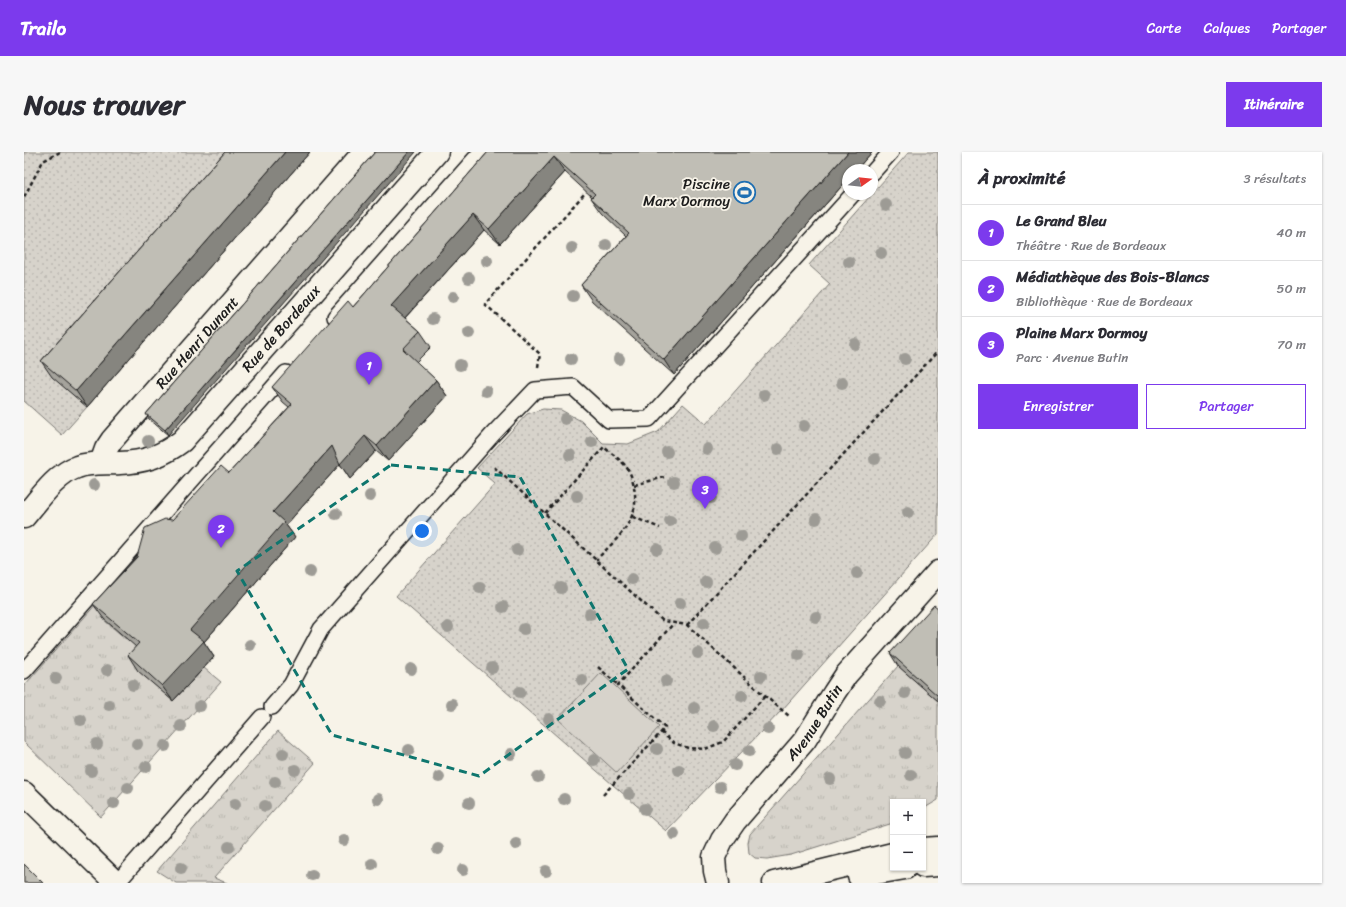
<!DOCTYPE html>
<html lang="fr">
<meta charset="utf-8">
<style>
body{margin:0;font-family:Sriracha,sans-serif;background:#f7f7f7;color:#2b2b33}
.controls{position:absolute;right:12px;bottom:12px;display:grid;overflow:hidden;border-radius:0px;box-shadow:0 1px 3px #0004}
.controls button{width:36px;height:36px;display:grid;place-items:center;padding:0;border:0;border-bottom:1px solid #e1e1e2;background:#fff;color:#2b2b33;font:20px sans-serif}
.compass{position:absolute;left:818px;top:12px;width:36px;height:36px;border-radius:50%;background:#fff;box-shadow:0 1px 3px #0004;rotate:75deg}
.you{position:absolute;left:398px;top:379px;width:14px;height:14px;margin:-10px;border:3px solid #fff;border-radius:50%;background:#1a73e8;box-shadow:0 0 0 6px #1a73e833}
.badge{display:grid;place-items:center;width:26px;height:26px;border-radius:50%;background:#7c3aed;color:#fff;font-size:13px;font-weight:700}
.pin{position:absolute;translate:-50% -33px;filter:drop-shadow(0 1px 2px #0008)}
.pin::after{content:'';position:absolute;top:21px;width:14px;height:12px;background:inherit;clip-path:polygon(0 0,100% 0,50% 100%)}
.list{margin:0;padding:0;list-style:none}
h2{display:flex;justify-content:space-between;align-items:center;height:52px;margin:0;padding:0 16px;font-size:17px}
h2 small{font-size:13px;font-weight:400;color:#7c7c81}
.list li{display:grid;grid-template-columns:26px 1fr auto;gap:12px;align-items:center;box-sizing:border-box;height:56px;padding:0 16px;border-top:1px solid #e1e1e2}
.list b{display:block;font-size:15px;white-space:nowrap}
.list p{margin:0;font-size:13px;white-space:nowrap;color:#7c7c81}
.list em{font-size:13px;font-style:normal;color:#7c7c81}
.actions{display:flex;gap:8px;padding:12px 16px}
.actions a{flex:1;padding:9px 0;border:1px solid #7c3aed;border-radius:0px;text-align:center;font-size:14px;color:#7c3aed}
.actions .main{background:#7c3aed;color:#fff}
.map{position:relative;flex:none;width:914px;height:731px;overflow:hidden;border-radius:0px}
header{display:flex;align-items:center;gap:24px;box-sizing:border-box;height:56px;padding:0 20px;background:#7c3aed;color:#fff}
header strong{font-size:19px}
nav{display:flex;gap:22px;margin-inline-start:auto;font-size:14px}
.intro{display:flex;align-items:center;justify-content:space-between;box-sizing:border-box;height:96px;padding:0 24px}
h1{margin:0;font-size:28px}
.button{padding:10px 18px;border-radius:0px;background:#7c3aed;color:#fff;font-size:14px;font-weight:700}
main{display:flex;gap:24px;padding:0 24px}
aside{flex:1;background:#fff;border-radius:0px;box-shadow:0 1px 3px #0004}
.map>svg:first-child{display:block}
.grass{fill:url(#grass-tufts);stroke:#7a7874}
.park{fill:url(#park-dots);stroke:#7a7874}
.pitch{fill:#d7d3cb;stroke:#7a7874}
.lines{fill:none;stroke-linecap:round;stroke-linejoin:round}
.lane-casing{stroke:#1c1c1c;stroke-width:18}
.street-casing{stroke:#1c1c1c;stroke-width:25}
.path{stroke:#1c1c1c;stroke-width:2.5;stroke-dasharray:4 3;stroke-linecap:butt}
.lane{stroke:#f7f3e8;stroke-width:15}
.street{stroke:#f7f3e8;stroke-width:22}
.tree{fill:#9d9b95}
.wall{fill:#a5a39c;stroke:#1c1c1c}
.shaded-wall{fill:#86857f;stroke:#1c1c1c}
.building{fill:#c0beb5;stroke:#1c1c1c}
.marked{fill:none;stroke:#0f766e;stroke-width:3;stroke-dasharray:8 5;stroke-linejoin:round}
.labels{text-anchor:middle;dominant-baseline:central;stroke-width:3.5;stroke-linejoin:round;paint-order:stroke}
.poi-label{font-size:15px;fill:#1c1c1c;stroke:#f7f3e8;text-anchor:end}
.street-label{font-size:15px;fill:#1c1c1c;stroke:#f7f3e8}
</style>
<header>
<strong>Trailo</strong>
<nav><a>Carte</a><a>Calques</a><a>Partager</a></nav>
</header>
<div class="intro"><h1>Nous trouver</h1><a class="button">Itinéraire</a></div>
<main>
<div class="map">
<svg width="914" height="731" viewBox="0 0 914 731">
<defs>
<pattern id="grass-tufts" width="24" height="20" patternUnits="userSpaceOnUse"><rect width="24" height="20" fill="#d7d3cb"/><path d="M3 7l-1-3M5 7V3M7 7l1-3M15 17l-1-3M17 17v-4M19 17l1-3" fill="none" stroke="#b8b5ae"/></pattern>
<pattern id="park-dots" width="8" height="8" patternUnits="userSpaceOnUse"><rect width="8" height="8" fill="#d7d3cb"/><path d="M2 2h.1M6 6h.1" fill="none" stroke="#b8b5ae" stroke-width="1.8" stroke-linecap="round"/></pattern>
</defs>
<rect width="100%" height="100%" fill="#f7f3e8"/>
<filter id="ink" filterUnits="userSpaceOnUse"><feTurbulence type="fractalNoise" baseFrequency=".025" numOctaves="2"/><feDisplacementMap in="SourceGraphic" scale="8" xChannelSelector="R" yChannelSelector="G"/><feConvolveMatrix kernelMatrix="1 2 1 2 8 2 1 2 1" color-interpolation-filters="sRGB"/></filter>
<g filter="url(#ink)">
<g class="grass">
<polygon points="88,434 80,468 102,487 123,465 115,519 149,549 180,516 197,530 77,665 0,590 0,534"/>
<polygon points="874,514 914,549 914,648 899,657 899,650 869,650 869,671 767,703 743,707 731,706 725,701 724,691 726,682"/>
<polygon points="254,579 291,611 190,726 203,731 152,731 133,719"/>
</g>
<g class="park">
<polygon points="0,0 225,0 28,224 63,255 38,283 0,249"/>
<polygon points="885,0 914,0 914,382 758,558 642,679 372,444 471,332 453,316 503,262 519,257 537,258 557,269 579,291 604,292 634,280 659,252 682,272 806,132 785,113"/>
</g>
<polygon class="pitch" points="577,521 635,575 593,621 534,567"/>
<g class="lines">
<defs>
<g id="lane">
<polyline points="848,21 867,0"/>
<polyline points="311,165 457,0"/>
<polyline points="0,519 262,221"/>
<polyline points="248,555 267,533 297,477 469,282 511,238 549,235 585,268 625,267 829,42"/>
<polyline points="93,731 238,565"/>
</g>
<g id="street">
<path id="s1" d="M77 311 82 297 88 288 340 0"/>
<path id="s2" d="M0 365C14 349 32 322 53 315 66 310 82 312 96 311 121 310 138 304 158 289L413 0"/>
<polyline points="0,641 92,731"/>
<polyline points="899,697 914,696"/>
<polyline points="899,714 914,713"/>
<polyline points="835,724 881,716"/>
<path id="s3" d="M694 731 691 719 690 705 698 688 711 669 781 588 810 541 822 523 914 420"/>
<polyline points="750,731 869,702"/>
</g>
</defs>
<use href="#lane" class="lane-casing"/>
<use href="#street" class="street-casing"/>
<g class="path">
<polyline points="0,45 19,9 36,0"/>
<polyline points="514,215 516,202 461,152 562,40"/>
<polyline points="470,315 639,469 663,473 741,544 765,564"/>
<polyline points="610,333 641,325"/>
<path d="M521 361 580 295C586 301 599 309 603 316 608 323 610 333 611 342 614 371 590 389 572 408"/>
<polyline points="609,365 636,376"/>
<polyline points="663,473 914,199"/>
<polyline points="574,515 594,533"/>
<polyline points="637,580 650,591 664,596 681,597 699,590 741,544"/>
<polyline points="579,643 641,576 594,533 650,471"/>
</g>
<use href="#lane" class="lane"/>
<use href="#street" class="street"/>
</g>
<g class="tree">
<circle cx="862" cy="53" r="6"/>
<circle cx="582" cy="93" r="6"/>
<circle cx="548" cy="96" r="6"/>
<circle cx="857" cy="101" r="6"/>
<circle cx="463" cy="109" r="6"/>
<circle cx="825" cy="110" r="6"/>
<circle cx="445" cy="126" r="6"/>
<circle cx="549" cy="144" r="6"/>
<circle cx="429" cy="145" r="6"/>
<circle cx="409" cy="167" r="6"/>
<circle cx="445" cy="181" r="6"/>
<circle cx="831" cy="192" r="6"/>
<circle cx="547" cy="207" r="6"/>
<circle cx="595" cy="207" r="6"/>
<circle cx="881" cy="207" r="6"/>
<circle cx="436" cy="213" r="6"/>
<circle cx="818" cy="231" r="6"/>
<circle cx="462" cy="239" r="6"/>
<circle cx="740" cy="243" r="6"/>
<circle cx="541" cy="267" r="6"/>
<circle cx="780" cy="274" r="6"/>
<circle cx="124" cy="289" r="6"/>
<circle cx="568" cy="290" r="6"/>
<circle cx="683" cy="297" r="6"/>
<circle cx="754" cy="297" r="6"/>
<circle cx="643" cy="300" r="6"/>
<circle cx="546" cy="303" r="6"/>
<circle cx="851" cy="307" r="6"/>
<circle cx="650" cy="330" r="6"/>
<circle cx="70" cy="333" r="6"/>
<circle cx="346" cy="344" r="6"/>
<circle cx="553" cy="344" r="6"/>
<circle cx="687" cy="346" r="6"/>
<circle cx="884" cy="360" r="6"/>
<circle cx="312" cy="362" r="6"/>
<circle cx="792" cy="367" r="6"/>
<circle cx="646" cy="369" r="6"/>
<circle cx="717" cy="384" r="6"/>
<circle cx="691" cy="396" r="6"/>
<circle cx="633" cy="397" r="6"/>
<circle cx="493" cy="398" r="6"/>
<circle cx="286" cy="420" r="6"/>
<circle cx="833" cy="421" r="6"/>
<circle cx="608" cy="427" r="6"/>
<circle cx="682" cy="430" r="6"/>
<circle cx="456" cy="436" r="6"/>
<circle cx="537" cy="436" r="6"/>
<circle cx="656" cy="451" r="6"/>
<circle cx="479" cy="455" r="6"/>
<circle cx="566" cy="462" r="6"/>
<circle cx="792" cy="465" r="6"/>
<circle cx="680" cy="471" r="6"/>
<circle cx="424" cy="475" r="6"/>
<circle cx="500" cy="477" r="6"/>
<circle cx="226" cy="493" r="6"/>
<circle cx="674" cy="501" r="6"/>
<circle cx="775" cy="503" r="6"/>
<circle cx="468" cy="516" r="6"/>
<circle cx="387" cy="517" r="6"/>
<circle cx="83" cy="518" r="6"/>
<circle cx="737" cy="524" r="6"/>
<circle cx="32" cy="526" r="6"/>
<circle cx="558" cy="528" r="6"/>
<circle cx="642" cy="529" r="6"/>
<circle cx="109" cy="533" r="6"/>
<circle cx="496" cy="540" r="6"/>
<circle cx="881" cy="541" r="6"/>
<circle cx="718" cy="544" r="6"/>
<circle cx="856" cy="549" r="6"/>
<circle cx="428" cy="552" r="6"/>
<circle cx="85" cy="553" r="6"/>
<circle cx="176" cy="554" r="6"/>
<circle cx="670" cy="556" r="6"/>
<circle cx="525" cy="567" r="6"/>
<circle cx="57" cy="568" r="6"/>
<circle cx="157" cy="574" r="6"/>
<circle cx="690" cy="574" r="6"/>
<circle cx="744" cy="577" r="6"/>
<circle cx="73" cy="592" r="6"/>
<circle cx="113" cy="592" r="6"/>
<circle cx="141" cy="594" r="6"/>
<circle cx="633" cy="597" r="6"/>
<circle cx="385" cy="598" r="6"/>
<circle cx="725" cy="599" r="6"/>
<circle cx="881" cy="601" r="6"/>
<circle cx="259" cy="602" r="6"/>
<circle cx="487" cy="602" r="6"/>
<circle cx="570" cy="608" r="6"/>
<circle cx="711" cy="613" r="6"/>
<circle cx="122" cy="615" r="6"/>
<circle cx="271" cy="618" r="6"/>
<circle cx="655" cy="618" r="6"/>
<circle cx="67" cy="619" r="6"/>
<circle cx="887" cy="623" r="6"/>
<circle cx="415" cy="625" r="6"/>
<circle cx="514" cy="625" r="6"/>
<circle cx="806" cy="627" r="6"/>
<circle cx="251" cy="630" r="6"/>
<circle cx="696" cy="635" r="6"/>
<circle cx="104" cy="636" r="6"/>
<circle cx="605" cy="642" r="6"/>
<circle cx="354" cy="647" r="6"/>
<circle cx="540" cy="647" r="6"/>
<circle cx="90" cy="651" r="6"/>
<circle cx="445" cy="651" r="6"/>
<circle cx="211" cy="652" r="6"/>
<circle cx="241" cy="654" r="6"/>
<circle cx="621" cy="657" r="6"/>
<circle cx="650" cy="682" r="6"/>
<circle cx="320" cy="688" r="6"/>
<circle cx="492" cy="692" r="6"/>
<circle cx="205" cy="695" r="6"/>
<circle cx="414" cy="697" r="6"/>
<circle cx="348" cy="712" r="6"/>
<circle cx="157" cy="716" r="6"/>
<circle cx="439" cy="718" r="6"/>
<circle cx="522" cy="719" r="6"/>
<circle cx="288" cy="723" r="6"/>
</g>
<g class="wall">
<polygon points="201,0 286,0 63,255 28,225 17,209"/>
<polygon points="351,0 144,283 125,267 122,262"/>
<polygon points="464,0 848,0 650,223 568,149 557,133 602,84 578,61 567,46 568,45 541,20 476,92 460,78 381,166 396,179 407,195 392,210 412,228 423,244 364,309 352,299 326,327 316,312 262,373 271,385 180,490 190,505 149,549 114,519 104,503 112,495 80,467 69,452 148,368 205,321 265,255 259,250 248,235 329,155"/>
<polygon points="914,456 914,549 874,514 866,501"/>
</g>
<g class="shaded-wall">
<polygon points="261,0 286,0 63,255 52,239"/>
<polygon points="385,0 392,0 144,283 141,278"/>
<polygon points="824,0 848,0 832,18 824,18 824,27 650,223 640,208"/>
<polygon points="530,5 541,20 476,92 465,77"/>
<polygon points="449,63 460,78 378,169 367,154"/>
<polygon points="412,228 423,244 364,309 353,294"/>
<polygon points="341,284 352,299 326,327 316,312 262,373 271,385 180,490 190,505 149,549 138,534 166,478 249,360 308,294"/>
</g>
<g class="building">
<polygon points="201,0 261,0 52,239 17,209"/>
<polygon points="351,0 385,0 141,278 122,262"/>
<polygon points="464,0 824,0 640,208 557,133 605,81 567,46 571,42 530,5 465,77 449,63 367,154 396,179 379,197 412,228 353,294 341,284 316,312 308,294 249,360 260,370 166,478 180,489 138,534 104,503 115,491 69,452 113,405 121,376 141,367 148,368 197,314 205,321 268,252 248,235 324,149 329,155"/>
<polygon points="910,453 914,456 914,544 866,501"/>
<polygon points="0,712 19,731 0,731"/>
</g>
</g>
<path class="marked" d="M367 313 496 325 604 517 455 624 308 583 213 419Z"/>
<defs>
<symbol id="stadium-ring" viewBox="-11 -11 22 22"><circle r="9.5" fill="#f7f3e8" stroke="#1f6fb2" stroke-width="1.5"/><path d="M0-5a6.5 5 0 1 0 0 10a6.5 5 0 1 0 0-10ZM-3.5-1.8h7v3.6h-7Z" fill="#1f6fb2"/></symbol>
</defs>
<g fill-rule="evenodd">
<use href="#stadium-ring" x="708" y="28" width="25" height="25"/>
</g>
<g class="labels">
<g class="poi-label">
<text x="706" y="32">Piscine<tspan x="706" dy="17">Marx Dormoy</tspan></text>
</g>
<g class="street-label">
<text stroke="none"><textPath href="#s2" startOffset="334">Rue de Bordeaux</textPath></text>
<text stroke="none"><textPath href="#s1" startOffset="155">Rue Henri Dunant</textPath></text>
<text stroke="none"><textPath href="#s3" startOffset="195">Avenue Butin</textPath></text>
</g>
</g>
</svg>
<div class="controls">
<button>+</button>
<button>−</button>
</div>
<svg class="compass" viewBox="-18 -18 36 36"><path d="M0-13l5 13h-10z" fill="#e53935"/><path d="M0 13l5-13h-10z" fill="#7c7c81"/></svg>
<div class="you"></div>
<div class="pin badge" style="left:345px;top:233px">1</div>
<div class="pin badge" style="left:197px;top:396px">2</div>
<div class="pin badge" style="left:681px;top:357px">3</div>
</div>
<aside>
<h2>À proximité<small>3 résultats</small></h2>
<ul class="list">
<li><span class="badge">1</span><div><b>Le Grand Bleu</b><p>Théâtre · Rue de Bordeaux</p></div><em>40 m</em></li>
<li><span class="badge">2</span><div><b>Médiathèque des Bois-Blancs</b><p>Bibliothèque · Rue de Bordeaux</p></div><em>50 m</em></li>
<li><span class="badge">3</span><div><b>Plaine Marx Dormoy</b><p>Parc · Avenue Butin</p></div><em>70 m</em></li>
</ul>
<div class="actions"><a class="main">Enregistrer</a><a>Partager</a></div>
</aside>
</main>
